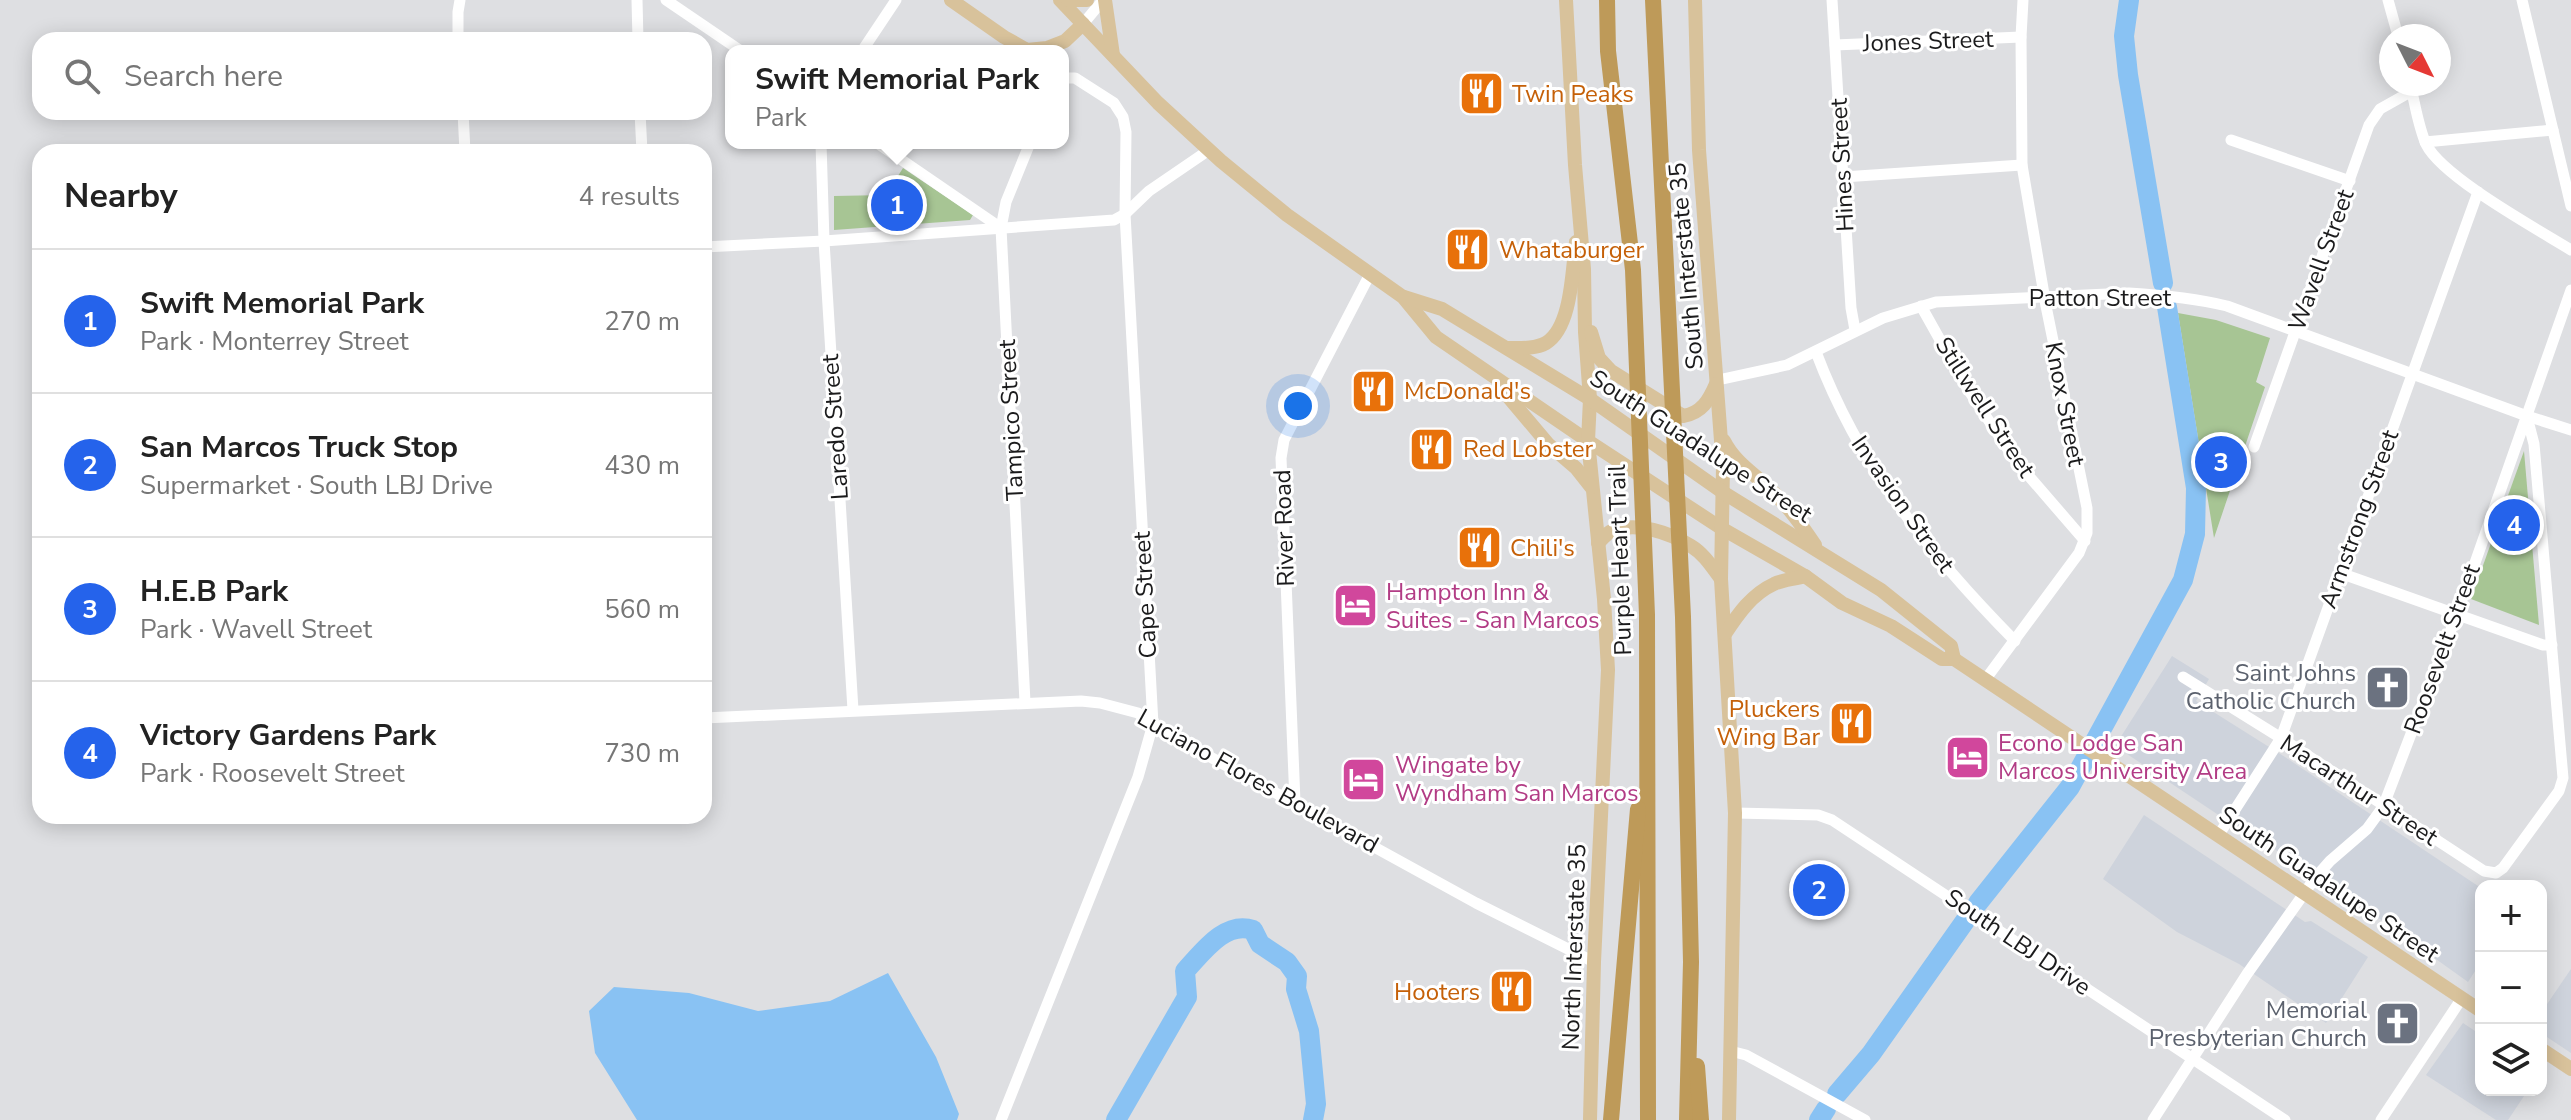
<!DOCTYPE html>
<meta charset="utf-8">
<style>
body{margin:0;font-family:"Nunito Sans",sans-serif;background:#f2f2f2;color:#222}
.controls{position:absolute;right:24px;bottom:24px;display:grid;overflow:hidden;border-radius:16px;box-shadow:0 4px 20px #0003}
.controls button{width:72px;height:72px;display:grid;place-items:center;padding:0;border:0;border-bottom:2px solid #e0e0e0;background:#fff;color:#222;font:40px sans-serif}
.compass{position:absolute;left:2379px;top:24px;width:72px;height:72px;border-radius:50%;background:#fff;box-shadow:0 4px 20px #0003;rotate:132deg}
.you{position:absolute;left:1298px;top:406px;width:28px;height:28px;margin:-20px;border:6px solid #fff;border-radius:50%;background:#1a73e8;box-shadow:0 0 0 12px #1a73e833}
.badge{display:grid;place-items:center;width:52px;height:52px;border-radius:50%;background:#2563eb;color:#fff;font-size:26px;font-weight:700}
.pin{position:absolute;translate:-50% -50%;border:4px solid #fff;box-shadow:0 2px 8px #0006}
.popup{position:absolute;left:725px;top:45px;width:344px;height:104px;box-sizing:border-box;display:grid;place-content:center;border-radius:16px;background:#fff;filter:drop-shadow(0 2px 6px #0005);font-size:26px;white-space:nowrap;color:#767676}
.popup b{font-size:30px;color:#222}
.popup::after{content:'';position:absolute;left:50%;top:100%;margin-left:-16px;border:16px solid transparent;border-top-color:#fff}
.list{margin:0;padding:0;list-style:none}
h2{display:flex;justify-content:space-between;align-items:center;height:104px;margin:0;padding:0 32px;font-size:34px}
h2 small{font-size:26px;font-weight:400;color:#767676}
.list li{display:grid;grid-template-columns:52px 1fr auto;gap:24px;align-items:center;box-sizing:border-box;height:144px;padding:0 32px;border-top:2px solid #e0e0e0}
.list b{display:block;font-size:30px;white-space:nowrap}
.list p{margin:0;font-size:26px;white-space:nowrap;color:#767676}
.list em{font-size:26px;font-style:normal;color:#767676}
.icon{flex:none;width:44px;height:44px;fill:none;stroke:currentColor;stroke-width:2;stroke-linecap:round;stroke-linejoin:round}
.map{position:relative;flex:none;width:2571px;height:1120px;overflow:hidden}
.search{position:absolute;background:#fff;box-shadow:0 4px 20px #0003;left:32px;top:32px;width:680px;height:88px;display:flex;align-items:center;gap:20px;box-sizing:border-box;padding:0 28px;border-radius:24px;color:#767676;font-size:30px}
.panel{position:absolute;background:#fff;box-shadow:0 4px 20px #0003;left:32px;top:144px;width:680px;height:680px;border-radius:24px}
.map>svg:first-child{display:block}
.built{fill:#ced3dc}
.green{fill:#a7c594}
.water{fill:#89c2f3}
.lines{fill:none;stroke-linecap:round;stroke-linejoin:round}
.river{stroke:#89c2f3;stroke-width:20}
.minor{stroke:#fff;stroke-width:11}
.major{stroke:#d8c29b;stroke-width:14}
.highway{stroke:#be9a59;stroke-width:16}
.labels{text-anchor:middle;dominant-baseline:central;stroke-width:6;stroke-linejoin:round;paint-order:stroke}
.street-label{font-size:24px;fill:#1b1b1c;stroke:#fff}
.food-label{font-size:24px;fill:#c56008;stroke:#fff;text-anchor:start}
.hotel-label{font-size:24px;fill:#b23c85;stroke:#fff;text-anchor:start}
.worship-label{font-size:24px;fill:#5b616d;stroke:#fff;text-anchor:end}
</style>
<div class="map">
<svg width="2571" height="1120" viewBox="0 0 2571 1120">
<rect width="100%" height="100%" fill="#dedfe2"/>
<g class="built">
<polygon points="2172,656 2209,679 2196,701 2285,757 2481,888 2481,962 2468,982 2331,884 2217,814 2115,746"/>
<polygon points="2144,815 2305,922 2311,921 2368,957 2326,1023 2239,964 2177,932 2103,879"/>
<polygon points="2571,969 2571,1053 2541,1033 2541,1013"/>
<polygon points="2463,1023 2481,1035 2481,1090 2528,1090 2508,1120 2496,1120 2426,1075"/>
</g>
<g class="green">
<polygon points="903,168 973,215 970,220 834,230 834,196 886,195"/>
<polygon points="2178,313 2216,320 2270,338 2256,382 2265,387 2214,538"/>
<polygon points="2524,451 2539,625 2471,599"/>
</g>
<polygon class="water" points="888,973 936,1057 959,1114 957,1120 637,1120 595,1053 589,1011 614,987 689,993 758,1011 830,1001"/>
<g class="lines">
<g class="river">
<polyline points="2129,0 2124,36 2128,75 2163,283"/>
<polyline points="1978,903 2070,787 2183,580 2195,534 2196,488 2167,307"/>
<polyline points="1837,1094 1871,1054 1965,921"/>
<path d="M1116 1120 1187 997 1185 971C1202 953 1225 920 1253 930L1260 944 1287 962 1297 976 1296 989 1309 1031 1316 1104 1313 1120"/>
<polyline points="1819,1120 1826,1109"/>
</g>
<g class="minor">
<polyline points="637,0 638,40"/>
<polyline points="666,0 741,51"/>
<polyline points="1832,0 1851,308 1855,330"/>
<polyline points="2388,0 2398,36"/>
<polyline points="2522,0 2571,206"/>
<polyline points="1083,24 1103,0"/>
<polyline points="458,40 458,12 460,0"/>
<polyline points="1835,45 2021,37"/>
<polyline points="862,51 896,0"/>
<path d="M2410 84C2415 103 2418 126 2426 144 2442 177 2537 229 2571 250"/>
<polyline points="463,112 465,152"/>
<polyline points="640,112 642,152"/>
<polyline points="2231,140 2350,181"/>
<polyline points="2425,142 2553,130"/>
<polyline points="821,143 824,241 853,710"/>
<polyline points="877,143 1001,228"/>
<polyline points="1843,177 2022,165"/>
<polyline points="704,247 824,241 1114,220 1125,214 1149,191 1209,150"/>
<polyline points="1921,306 1967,388 2015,460 2085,541"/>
<path d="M1816 352C1859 466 1929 554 2015 641"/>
<path d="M1718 380 1787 365 1883 318 1936 302 2129 293C2162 295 2194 298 2227 306L2527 416 2571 430"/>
<polyline points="2254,447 2369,125 2380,109 2412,91"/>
<polyline points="2340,573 2543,645 2552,645"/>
<polyline points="2183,677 2281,738 2484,871 2496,873 2503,868 2559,791 2563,778 2534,444 2527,417"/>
<polyline points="1985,680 2079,553 2087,533 2087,508 2046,306 2022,165 2021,37 2023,0"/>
<polyline points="1025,702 1001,228 1006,202 1030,143"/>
<polyline points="704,718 1081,701 1100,703 1138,713 1163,731 1476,903 1594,962"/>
<polyline points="1295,802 1281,458 1284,440 1370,274"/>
<polyline points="1735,813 1818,815 1832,820 2285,1120"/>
<polyline points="2218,836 2281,738 2478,192"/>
<polyline points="1730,1051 1746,1055 1865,1120"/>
<polyline points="1001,1120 1138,777 1153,724 1125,214 1126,132 1123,117 1114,103 1075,78 1063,78"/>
<polyline points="2153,1120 2247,974 2315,878 2330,861 2367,829 2383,807 2457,614 2571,290"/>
<polyline points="2381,1120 2462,998"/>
</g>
<g class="major">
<polyline points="951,0 1004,37 1027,50 1047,48 1065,41 1083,24"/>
<polyline points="1060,0 1158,103 1221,161 1287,215 1403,297 1436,337 1588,441 1721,528 1805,576 1842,603 1891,626 1942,659 1954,659 2481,1011"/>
<polyline points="1068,0 1087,0"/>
<polyline points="1105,0 1113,55"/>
<polyline points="1566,0 1575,165 1584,269 1585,332 1590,399 1588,441 1604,599 1608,670 1594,962 1590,1120"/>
<polyline points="1695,0 1699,150 1723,467 1721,579 1735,813 1729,1120"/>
<polyline points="1404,297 1442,309 1590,399 1724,493 1881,590 1951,646 1954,659"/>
<path d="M1591 332 1599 358 1611 371 1683 416C1702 413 1709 400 1716 384"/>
<path d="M1508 348C1520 348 1535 349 1546 343 1572 327 1572 270 1576 242"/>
<polyline points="1500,387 1548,444 1576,468 1591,487"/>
<path d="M1724 441C1735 463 1755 474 1772 491 1789 507 1802 526 1815 545"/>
<path d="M1598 543C1603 539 1606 533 1612 531 1637 521 1670 533 1691 546 1704 554 1712 567 1721 579"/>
<path d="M1725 634C1738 614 1752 594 1774 584 1782 580 1795 579 1805 576"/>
<polyline points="2541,1049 2571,1069"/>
</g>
<g class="highway">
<polyline points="1607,0 1608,51 1633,270 1647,615 1648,1120"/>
<polyline points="1653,0 1683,617 1691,962 1687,1120"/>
<polyline points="1697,1066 1701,1120"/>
<polyline points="1611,1120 1638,809"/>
</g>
</g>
<defs>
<symbol id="restaurant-square" viewBox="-11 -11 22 22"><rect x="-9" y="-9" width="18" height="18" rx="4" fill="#e8710a" stroke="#fff"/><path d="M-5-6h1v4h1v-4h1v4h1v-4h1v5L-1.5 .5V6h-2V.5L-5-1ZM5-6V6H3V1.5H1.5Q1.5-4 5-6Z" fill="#fff"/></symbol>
<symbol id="hotel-square" viewBox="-11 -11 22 22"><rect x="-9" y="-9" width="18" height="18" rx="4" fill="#d1479c" stroke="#fff"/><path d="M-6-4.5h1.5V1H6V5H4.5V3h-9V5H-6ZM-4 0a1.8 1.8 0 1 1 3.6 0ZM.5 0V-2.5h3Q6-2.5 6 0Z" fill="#fff"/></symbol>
<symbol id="church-square" viewBox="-11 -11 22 22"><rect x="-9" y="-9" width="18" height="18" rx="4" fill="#6b7280" stroke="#fff"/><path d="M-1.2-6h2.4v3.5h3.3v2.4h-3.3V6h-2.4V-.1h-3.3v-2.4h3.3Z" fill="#fff"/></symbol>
</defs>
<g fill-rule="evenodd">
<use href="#restaurant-square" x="1456" y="68" width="51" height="51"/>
<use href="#restaurant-square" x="1442" y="224" width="51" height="51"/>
<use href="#restaurant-square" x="1348" y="366" width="51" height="51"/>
<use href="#restaurant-square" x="1406" y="424" width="51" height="51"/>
<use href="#restaurant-square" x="1454" y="522" width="51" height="51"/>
<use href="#hotel-square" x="1330" y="580" width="51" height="51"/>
<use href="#church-square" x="2362" y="662" width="51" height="51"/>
<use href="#restaurant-square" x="1826" y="698" width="51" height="51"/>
<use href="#hotel-square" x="1942" y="732" width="51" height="51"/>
<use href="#hotel-square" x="1338" y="754" width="51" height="51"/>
<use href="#restaurant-square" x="1486" y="966" width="51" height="51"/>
<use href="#church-square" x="2372" y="998" width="51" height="51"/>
</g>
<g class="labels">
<g class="street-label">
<text transform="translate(1928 41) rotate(-2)">Jones Street</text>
<text transform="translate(1842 165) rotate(-93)">Hines Street</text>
<text transform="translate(2321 260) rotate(-70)">Wavell Street</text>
<text transform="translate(1686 266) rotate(-95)">South Interstate 35</text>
<text x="2100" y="298">Patton Street</text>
<text transform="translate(2065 404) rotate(79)">Knox Street</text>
<text transform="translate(1985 407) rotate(57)">Stillwell Street</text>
<text transform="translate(1011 420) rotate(-93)">Tampico Street</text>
<text transform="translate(835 427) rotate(-94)">Laredo Street</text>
<text transform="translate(1701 446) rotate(33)">South Guadalupe Street</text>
<text transform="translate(1903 504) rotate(55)">Invasion Street</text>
<text transform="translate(2359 519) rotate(-70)">Armstrong Street</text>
<text transform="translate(1284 528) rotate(-92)">River Road</text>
<text transform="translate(1620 560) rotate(-92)">Purple Heart Trail</text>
<text transform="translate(1145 595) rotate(-93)">Cape Street</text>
<text transform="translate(2442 649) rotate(-70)">Roosevelt Street</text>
<text transform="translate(1258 781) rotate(29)">Luciano Flores Boulevard</text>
<text transform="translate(2359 790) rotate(33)">Macarthur Street</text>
<text transform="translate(2329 884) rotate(34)">South Guadalupe Street</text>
<text transform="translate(2018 942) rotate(34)">South LBJ Drive</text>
<text transform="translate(1574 947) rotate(-88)">North Interstate 35</text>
</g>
<g class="food-label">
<text x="1512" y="94">Twin Peaks</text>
<text x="1499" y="250">Whataburger</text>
<text x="1404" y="391">McDonald's</text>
<text x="1463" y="449">Red Lobster</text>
<text x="1510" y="548">Chili's</text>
<text x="1820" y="709" text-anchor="end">Pluckers<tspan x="1820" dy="28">Wing Bar</tspan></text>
<text x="1480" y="992" text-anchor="end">Hooters</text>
</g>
<g class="hotel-label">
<text x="1386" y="592">Hampton Inn &amp;<tspan x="1386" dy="28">Suites - San Marcos</tspan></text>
<text x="1998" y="743">Econo Lodge San<tspan x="1998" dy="28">Marcos University Area</tspan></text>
<text x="1395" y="765">Wingate by<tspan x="1395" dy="28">Wyndham San Marcos</tspan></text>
</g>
<g class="worship-label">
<text x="2356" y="673">Saint Johns<tspan x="2356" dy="28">Catholic Church</tspan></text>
<text x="2367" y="1010">Memorial<tspan x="2367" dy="28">Presbyterian Church</tspan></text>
</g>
</g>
</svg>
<div class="controls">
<button>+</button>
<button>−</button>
<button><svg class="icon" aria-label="layers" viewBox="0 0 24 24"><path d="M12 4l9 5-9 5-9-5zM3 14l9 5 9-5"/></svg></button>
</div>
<svg class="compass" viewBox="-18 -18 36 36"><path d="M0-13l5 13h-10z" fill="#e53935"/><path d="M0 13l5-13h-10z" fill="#767676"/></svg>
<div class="you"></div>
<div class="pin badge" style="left:897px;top:205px">1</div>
<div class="popup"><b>Swift Memorial Park</b>Park</div>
<div class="pin badge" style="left:1819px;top:890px">2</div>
<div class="pin badge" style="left:2221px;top:462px">3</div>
<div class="pin badge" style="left:2514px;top:525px">4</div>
<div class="search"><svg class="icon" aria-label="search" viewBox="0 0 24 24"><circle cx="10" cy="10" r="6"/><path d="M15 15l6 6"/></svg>Search here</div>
<section class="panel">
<h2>Nearby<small>4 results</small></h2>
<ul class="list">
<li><span class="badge">1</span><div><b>Swift Memorial Park</b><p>Park · Monterrey Street</p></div><em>270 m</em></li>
<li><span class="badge">2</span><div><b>San Marcos Truck Stop</b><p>Supermarket · South LBJ Drive</p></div><em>430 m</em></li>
<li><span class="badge">3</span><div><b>H.E.B Park</b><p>Park · Wavell Street</p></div><em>560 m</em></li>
<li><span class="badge">4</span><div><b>Victory Gardens Park</b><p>Park · Roosevelt Street</p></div><em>730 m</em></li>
</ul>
</section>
</div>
